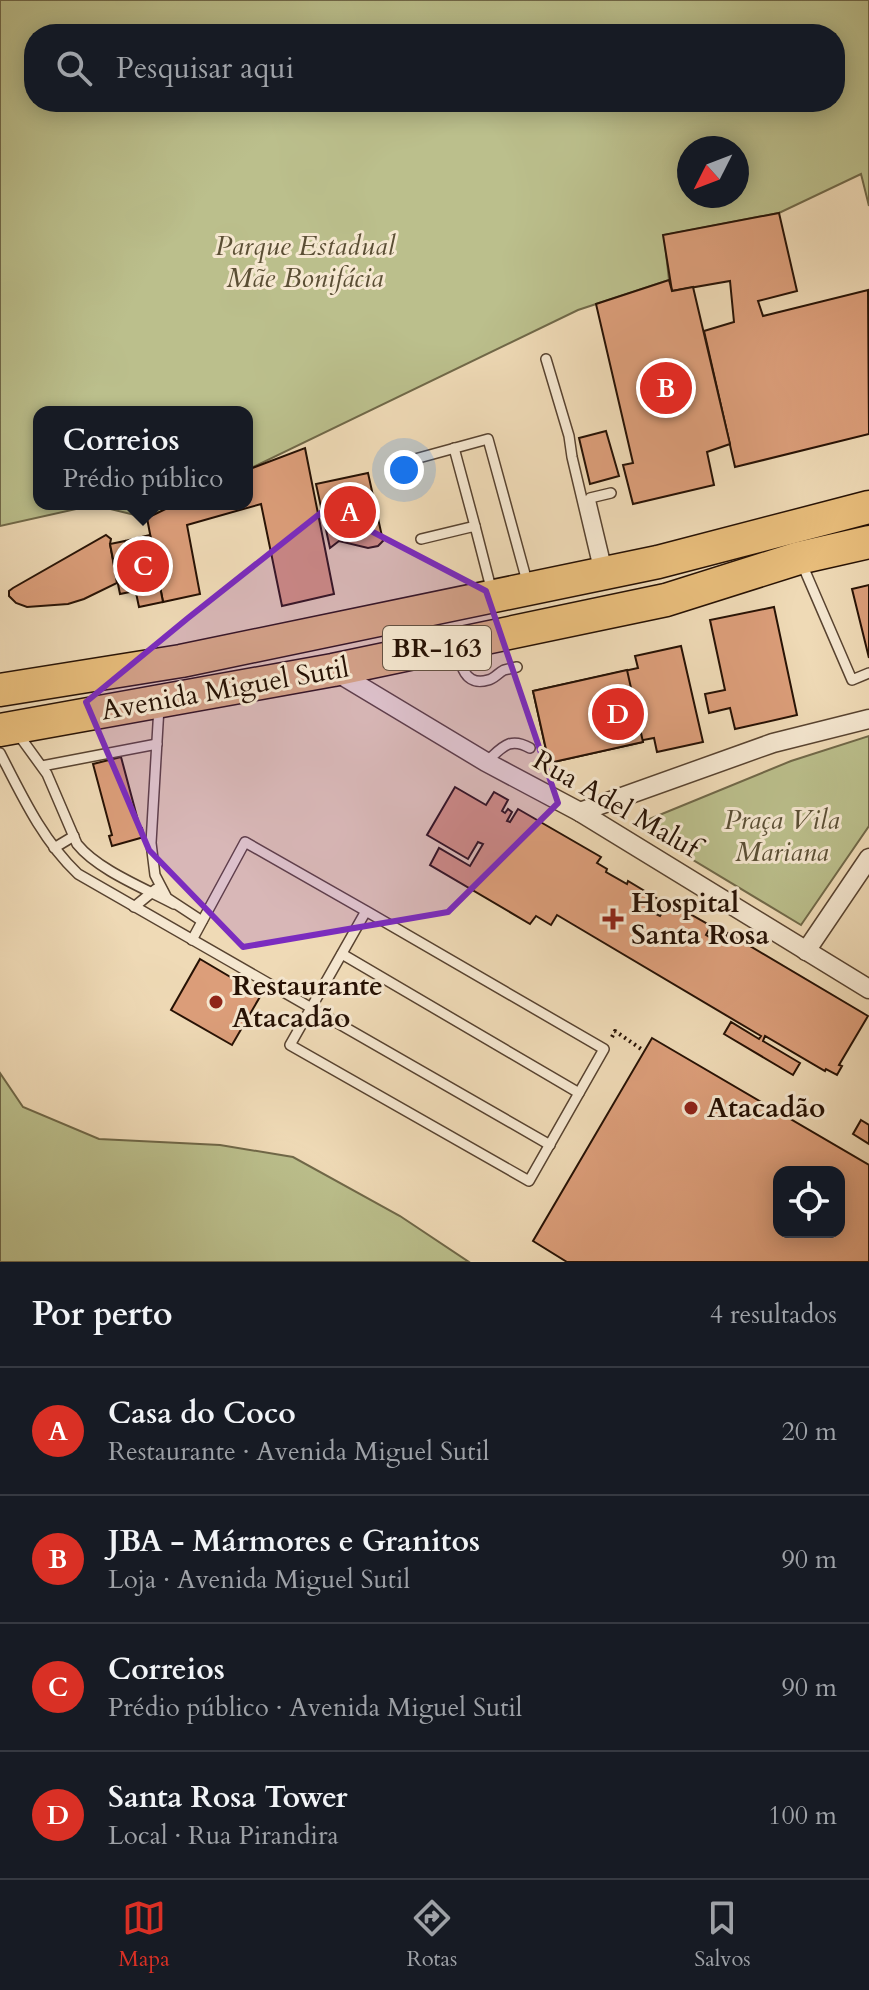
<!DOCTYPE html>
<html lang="pt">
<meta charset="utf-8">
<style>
body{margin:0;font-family:Cardo,serif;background:#242831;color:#f1f3f6}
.controls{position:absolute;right:24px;bottom:24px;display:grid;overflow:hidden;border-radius:16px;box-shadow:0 4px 20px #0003}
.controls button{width:72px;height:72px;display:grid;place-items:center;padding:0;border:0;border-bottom:2px solid #363941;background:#171b24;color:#f1f3f6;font:40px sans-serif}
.compass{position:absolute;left:677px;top:136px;width:72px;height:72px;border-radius:50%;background:#171b24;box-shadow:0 4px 20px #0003;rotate:228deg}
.you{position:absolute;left:404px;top:470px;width:28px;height:28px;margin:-20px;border:6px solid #fff;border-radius:50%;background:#1a73e8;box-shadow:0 0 0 12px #1a73e833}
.badge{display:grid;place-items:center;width:52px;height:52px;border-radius:50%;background:#d93025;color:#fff;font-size:26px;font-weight:700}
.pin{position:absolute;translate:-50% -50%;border:4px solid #fff;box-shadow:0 2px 8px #0006}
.popup{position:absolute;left:33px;top:406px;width:220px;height:104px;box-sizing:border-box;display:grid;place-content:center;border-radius:16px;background:#171b24;filter:drop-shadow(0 2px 6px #0005);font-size:26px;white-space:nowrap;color:#9ea1a6}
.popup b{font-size:30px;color:#f1f3f6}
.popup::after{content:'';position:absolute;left:50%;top:100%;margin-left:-16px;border:16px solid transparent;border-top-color:#171b24}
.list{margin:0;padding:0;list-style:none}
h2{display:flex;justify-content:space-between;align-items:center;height:104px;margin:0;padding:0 32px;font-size:34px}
h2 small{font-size:26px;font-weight:400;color:#9ea1a6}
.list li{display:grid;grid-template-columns:52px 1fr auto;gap:24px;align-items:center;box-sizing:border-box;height:128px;padding:0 32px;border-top:2px solid #363941}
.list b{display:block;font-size:30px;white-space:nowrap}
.list p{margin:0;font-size:26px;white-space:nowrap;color:#9ea1a6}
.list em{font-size:26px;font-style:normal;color:#9ea1a6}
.icon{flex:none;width:44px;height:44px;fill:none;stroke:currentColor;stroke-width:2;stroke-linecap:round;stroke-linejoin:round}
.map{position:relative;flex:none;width:869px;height:1262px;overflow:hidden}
.search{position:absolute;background:#171b24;box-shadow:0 4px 20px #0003;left:24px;right:24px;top:24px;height:88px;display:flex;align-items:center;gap:20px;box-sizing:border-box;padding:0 28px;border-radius:32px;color:#9ea1a6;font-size:30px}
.sheet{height:616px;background:#171b24}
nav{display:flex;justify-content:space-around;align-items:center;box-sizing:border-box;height:112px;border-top:2px solid #363941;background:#171b24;font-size:22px;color:#9ea1a6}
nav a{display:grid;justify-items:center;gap:4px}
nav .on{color:#d93025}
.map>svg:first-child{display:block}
.green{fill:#bbbf8c;stroke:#706848;stroke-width:2;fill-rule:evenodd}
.building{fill:#dc9e7a;stroke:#261104;stroke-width:2;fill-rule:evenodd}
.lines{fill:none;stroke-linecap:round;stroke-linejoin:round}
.service-casing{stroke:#584330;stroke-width:12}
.minor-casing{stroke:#584330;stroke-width:21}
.trunk-casing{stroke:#261104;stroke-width:35}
.path{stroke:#261104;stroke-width:4;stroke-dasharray:2 4;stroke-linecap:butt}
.service{stroke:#f5e7d0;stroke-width:9}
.minor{stroke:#f5e7d0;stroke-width:18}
.trunk{stroke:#e8bd7b;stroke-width:32}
.marked{fill:#7b2cbf;fill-opacity:0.2;stroke:#7b2cbf;stroke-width:6;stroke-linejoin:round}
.poi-dot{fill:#8f2418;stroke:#f5e7d0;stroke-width:3}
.labels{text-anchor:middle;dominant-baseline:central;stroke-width:6;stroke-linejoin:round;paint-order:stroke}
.shield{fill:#f5e7d0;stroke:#645141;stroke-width:2}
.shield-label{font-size:26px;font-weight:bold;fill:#261104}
.park-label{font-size:28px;font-style:italic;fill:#5a4e34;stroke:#f5e7d0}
.street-label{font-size:28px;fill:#261104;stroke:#f5e7d0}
.poi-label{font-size:28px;font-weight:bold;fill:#261104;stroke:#f5e7d0;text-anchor:start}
</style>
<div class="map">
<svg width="869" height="1262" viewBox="0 0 869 1262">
<rect width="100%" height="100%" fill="#efdab6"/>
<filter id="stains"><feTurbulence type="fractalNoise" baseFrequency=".0025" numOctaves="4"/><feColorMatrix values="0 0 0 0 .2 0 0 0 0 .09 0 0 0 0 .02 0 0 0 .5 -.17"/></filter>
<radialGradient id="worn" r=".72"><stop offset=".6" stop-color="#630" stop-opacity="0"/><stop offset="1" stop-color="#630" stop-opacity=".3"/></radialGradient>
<g class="green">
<path d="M0 0H869V206L861 174 779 213 664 235 669 280 578 310 247 470V412H39V504H176L147 518 94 505 0 526ZM34 34H835V102H34ZM689 148H737V196H689Z"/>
<polygon points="869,736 869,826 801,925 635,825 791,761"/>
<polygon points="0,1073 23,1107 99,1139 220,1145 293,1157 400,1216 469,1262 0,1262"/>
</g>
<g class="building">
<polygon points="779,213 797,291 758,301 763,316 868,290 869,434 735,467 704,331 734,322 730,281 672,291 663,235"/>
<polygon points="669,280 672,291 693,287 730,444 707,452 714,485 633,504 623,465 633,463 596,304"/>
<polygon points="606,431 619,476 590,484 579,438"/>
<polygon points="305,448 334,594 282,606 261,504 187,525 200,594 163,602 147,518 176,504 247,504 247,470"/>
<polygon points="368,473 383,541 378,546 368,548 339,541 330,548 316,484"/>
<polygon points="106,535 111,539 110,544 117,583 84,599 68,604 27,607 16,603 9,596 9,591 13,588"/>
<polygon points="150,535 163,602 139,607 125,541"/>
<polygon points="125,541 135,591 120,594 110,544"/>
<polygon points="869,585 869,658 852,589"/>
<polygon points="774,607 797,715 735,729 730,708 709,713 705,694 725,690 710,620"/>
<polygon points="681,646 703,742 657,752 654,738 643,740 643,742 549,763 533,691 638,668 635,656"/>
<polygon points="627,670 643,742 549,763 533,691"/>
<polygon points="121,757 140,828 142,828 144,837 112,846 109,836 112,835 93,764"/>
<polygon points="455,787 486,805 494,792 508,800 502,811 505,813 508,809 512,812 507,821 510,822 518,809 601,857 597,863 607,869 606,872 627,884 628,881 663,902 656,914 660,916 669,902 711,926 706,935 711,938 715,931 726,937 728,933 868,1016 839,1065 842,1066 837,1075 826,1069 825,1071 765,1036 763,1041 800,1063 793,1075 724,1034 731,1022 759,1039 761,1036 557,915 551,925 536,916 530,924 430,865 439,848 470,866 483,844 478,842 468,859 427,835"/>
<polygon points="200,959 261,995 232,1045 171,1010"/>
<path d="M652 1038 869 1165V1262H567L533 1241ZM779 1172H839V1232H779Z"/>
<polygon points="861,1120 869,1125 869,1144 853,1134"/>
</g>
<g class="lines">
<defs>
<g id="service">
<polyline points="546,359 569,436 572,457 599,571"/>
<polyline points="454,448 475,526"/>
<polyline points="393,465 488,439 528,585"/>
<polyline points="421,539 475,526 492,592"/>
<polyline points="802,564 852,680 869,673"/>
<polyline points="607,569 590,498 611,493"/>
<path d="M461 648C458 665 466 687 488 680 494 679 498 673 504 670 508 669 512 668 517 667"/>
<polyline points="159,707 151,843 155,875 167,898 202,921"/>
<path d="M18 734 47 774 77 844C98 870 144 888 174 904"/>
<path d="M0 753C22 796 43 841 78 874L550 1145"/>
<path d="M486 762C502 748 509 736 530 748"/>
<polyline points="42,766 157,744"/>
<polyline points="54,848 74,836"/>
<polyline points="134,907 156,889"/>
<polyline points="192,940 245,842 366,911 290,1045 529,1181 604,1049 366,911"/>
<polyline points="342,954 579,1093"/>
</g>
<g id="minor">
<polyline points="333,670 486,762 580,812 869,989"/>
<polyline points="580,812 773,743 869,719"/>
<polyline points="806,951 869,858"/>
</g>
<g id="trunk">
<polyline points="0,690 181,661 658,562 869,507"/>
<polyline points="0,730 333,670 666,600 799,558 869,542"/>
</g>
</defs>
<use href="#service" class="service-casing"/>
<use href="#minor" class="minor-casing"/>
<use href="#trunk" class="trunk-casing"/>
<polyline class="path" points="612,1037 615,1031 644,1051"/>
<use href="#service" class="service"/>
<use href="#minor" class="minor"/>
<use href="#trunk" class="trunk"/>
</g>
<path class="marked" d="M327 508 486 591 558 803 448 912 243 947 149 850 86 702 188 618Z"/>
<g class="poi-dot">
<path d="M609 907h8v8h8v8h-8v8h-8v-8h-8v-8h8z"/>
<circle cx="216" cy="1002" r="8"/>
<circle cx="691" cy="1108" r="8"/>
</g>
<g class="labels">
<rect class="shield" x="383" y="626" width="108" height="44" rx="6"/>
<g class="shield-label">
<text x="437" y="648">BR-163</text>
</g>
<g class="park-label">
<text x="305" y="246">Parque Estadual<tspan x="305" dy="32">Mãe Bonifácia</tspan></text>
<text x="782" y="820">Praça Vila<tspan x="782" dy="32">Mariana</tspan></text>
</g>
<g class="street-label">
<text transform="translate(225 689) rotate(-10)">Avenida Miguel Sutil</text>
<text transform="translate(616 804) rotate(30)">Rua Adel Maluf</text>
</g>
<g class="poi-label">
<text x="631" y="903">Hospital<tspan x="631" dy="32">Santa Rosa</tspan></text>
<text x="232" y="986">Restaurante<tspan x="232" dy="32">Atacadão</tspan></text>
<text x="707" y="1108">Atacadão</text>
</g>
</g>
<rect width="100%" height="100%" filter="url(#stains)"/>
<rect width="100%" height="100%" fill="url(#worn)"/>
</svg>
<div class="controls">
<button><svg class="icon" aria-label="locate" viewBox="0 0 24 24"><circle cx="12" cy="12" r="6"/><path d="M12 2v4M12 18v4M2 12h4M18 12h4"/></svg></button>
</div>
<svg class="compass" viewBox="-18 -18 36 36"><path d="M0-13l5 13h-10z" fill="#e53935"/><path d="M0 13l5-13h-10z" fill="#9ea1a6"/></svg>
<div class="you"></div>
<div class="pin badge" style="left:350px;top:512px">A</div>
<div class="pin badge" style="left:666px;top:388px">B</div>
<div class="pin badge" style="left:143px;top:566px">C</div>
<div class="popup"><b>Correios</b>Prédio público</div>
<div class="pin badge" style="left:618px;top:714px">D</div>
<div class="search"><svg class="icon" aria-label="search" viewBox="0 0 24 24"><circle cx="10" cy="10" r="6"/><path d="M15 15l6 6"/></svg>Pesquisar aqui</div>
</div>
<section class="sheet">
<h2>Por perto<small>4 resultados</small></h2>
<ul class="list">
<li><span class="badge">A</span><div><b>Casa do Coco</b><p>Restaurante · Avenida Miguel Sutil</p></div><em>20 m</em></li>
<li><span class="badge">B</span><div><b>JBA - Mármores e Granitos</b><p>Loja · Avenida Miguel Sutil</p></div><em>90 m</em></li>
<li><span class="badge">C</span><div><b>Correios</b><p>Prédio público · Avenida Miguel Sutil</p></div><em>90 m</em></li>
<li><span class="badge">D</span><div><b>Santa Rosa Tower</b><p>Local · Rua Pirandira</p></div><em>100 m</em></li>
</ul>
</section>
<nav>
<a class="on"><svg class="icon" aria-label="map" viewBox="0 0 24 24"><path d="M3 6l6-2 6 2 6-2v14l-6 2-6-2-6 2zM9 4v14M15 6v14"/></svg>Mapa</a>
<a><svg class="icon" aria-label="directions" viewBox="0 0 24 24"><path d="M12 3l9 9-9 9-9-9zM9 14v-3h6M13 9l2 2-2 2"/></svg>Rotas</a>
<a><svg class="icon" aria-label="saved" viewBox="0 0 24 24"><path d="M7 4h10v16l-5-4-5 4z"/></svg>Salvos</a>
</nav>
